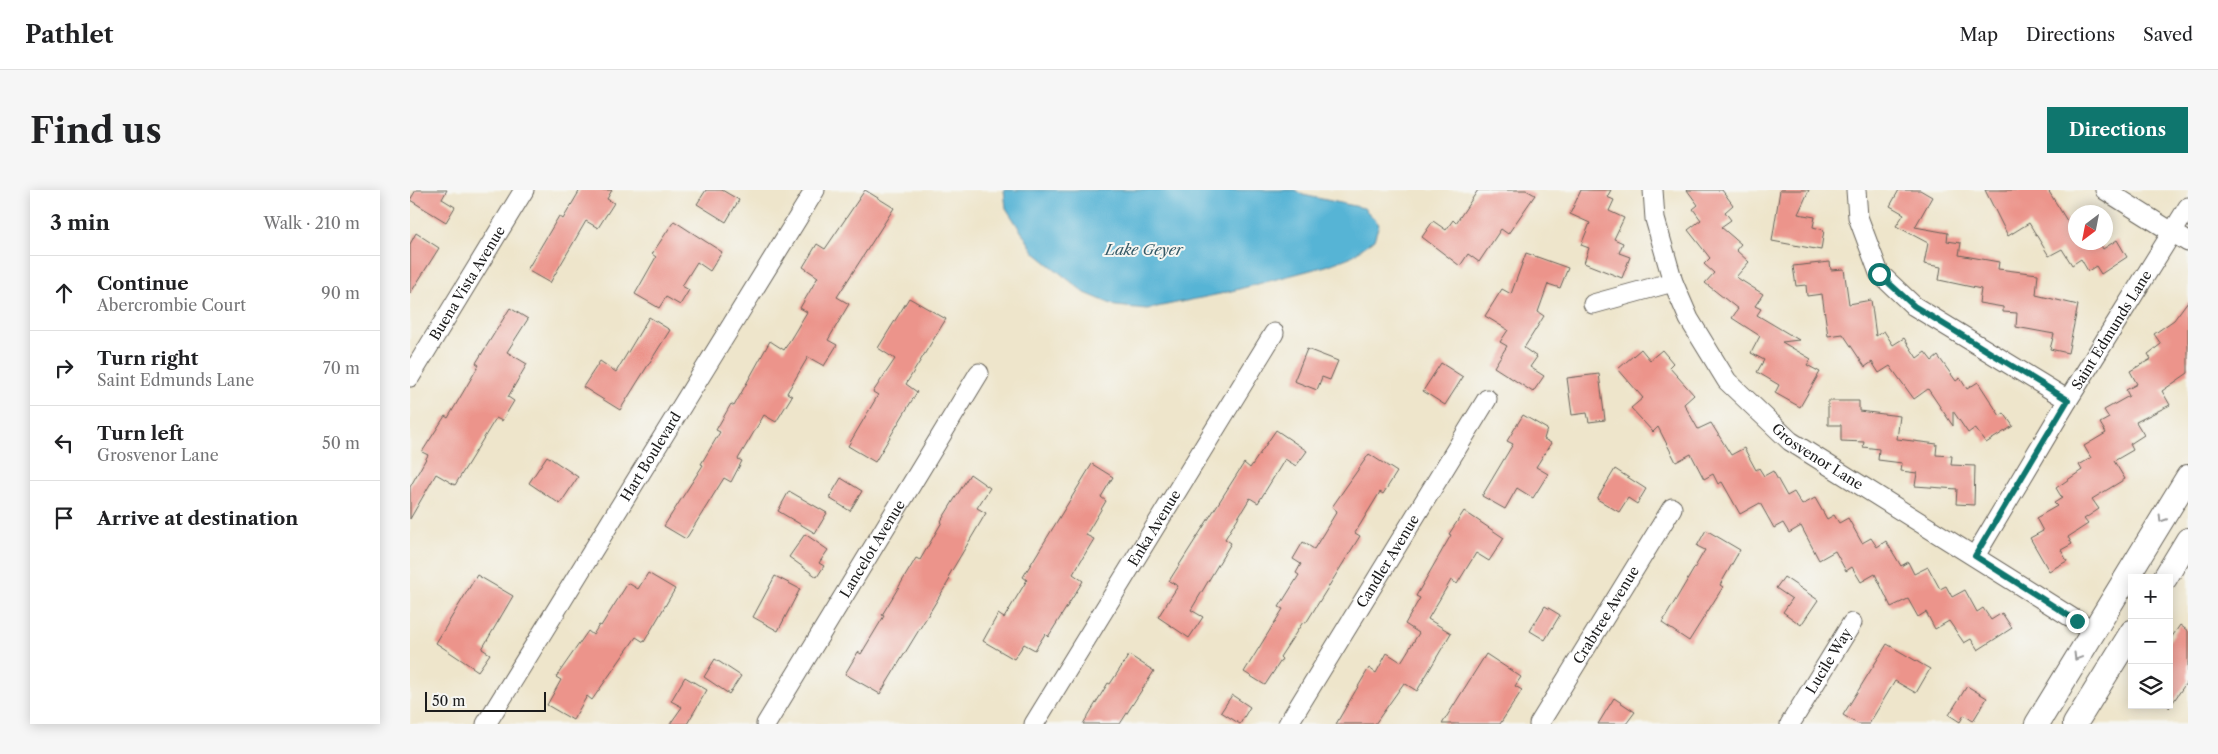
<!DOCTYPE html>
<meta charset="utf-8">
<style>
body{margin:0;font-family:"Libre Caslon Text",serif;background:#f6f6f6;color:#202124}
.controls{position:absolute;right:15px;bottom:15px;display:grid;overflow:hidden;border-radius:0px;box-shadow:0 2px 12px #0003}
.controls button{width:45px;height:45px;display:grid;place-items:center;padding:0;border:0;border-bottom:1px solid #e0e0e0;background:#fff;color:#202124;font:25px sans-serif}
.compass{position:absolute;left:1658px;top:15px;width:45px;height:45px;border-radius:50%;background:#fff;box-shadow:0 2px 12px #0003;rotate:212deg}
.scale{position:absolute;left:15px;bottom:12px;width:121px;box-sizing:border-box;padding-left:5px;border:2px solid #1c1c1c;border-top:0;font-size:14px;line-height:18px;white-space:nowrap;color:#1c1c1c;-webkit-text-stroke:4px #f6f6f2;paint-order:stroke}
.stop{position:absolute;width:15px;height:15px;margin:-11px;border:4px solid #0f766e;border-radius:50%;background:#fff}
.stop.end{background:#0f766e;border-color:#fff;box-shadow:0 1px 5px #0008}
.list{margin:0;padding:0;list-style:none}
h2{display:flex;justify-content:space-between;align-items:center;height:65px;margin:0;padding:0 20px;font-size:21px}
h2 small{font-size:16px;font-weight:400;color:#757577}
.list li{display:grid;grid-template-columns:32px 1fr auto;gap:15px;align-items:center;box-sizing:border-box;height:75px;padding:0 20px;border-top:1px solid #e0e0e0}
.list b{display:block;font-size:19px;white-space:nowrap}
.list p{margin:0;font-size:16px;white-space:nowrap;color:#757577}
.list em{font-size:16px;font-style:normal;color:#757577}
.icon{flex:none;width:28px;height:28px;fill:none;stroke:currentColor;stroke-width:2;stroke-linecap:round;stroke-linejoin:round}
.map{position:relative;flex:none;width:1778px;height:534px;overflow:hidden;border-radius:0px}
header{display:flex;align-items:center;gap:30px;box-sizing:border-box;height:70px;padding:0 25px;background:#fff;border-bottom:1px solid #e0e0e0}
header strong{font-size:24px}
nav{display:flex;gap:28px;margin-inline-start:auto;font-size:18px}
.intro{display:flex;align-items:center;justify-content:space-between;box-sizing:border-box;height:120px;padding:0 30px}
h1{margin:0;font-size:35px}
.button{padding:12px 22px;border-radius:0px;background:#0f766e;color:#fff;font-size:18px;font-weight:700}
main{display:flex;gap:30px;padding:0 30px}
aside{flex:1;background:#fff;border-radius:0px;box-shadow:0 2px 12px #0003}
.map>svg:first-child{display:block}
.water{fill:#57b4d5;stroke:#3a6878}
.building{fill:#ec948b}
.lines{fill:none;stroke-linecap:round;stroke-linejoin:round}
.minor-casing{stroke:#666259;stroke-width:21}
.tertiary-casing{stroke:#666259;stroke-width:26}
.minor{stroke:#fff;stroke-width:19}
.tertiary{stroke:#fff;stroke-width:24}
.oneway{stroke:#999}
.route{stroke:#0f766e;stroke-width:6}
.labels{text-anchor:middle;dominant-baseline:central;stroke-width:4;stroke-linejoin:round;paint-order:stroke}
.street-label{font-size:14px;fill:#1c1c1c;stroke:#f6f6f2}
.water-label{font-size:15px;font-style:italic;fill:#345966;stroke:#f6f6f2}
</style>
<header>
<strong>Pathlet</strong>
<nav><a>Map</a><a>Directions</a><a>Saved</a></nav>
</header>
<div class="intro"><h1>Find us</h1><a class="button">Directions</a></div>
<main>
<aside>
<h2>3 min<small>Walk · 210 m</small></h2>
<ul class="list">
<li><svg class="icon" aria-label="ahead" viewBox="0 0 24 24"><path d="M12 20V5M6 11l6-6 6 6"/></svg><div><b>Continue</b><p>Abercrombie Court</p></div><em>90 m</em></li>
<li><svg class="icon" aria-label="right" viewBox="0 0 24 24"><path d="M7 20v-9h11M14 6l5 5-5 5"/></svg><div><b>Turn right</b><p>Saint Edmunds Lane</p></div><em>70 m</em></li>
<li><svg class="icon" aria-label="left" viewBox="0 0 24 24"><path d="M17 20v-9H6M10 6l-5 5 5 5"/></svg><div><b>Turn left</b><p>Grosvenor Lane</p></div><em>50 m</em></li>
<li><svg class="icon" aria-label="arrive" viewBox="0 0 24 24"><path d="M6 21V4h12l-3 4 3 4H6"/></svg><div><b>Arrive at destination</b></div></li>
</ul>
</aside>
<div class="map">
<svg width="1778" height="534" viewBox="0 0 1778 534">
<rect width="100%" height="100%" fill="#f6f6f2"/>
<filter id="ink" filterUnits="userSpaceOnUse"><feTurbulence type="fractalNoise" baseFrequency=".02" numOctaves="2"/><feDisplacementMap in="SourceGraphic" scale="10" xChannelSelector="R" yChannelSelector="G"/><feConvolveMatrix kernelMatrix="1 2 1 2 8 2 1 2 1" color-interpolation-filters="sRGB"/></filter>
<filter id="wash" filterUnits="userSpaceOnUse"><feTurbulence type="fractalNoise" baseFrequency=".0096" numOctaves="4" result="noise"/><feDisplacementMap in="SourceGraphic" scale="20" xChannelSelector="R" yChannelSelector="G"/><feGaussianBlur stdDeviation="1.12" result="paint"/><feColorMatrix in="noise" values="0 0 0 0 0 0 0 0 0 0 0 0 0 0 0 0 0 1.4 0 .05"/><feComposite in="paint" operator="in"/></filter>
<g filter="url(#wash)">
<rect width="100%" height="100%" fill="#eee5cb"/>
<polygon class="water" points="594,0 885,0 893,5 954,18 969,34 964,50 940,67 916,76 810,104 737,119 706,116 675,103 625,63 596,18"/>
<g id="blocks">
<g class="building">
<polygon points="6,0 37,0 32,9 45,17 36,32 0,10"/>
<polygon points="170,0 202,0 197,9 204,13 188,38 176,31 140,93 117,80 149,26 153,29"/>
<polygon points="296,0 312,0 329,10 316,32 287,14"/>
<polygon points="455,0 484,18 427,107 439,114 418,150 427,155 414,176 398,167 377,203 382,206 366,232 354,225 328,269 332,271 321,292 314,288 276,349 254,336 293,275 291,274 310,242 306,240 321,214 324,216 360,151 374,160 397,122 390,118 408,87 393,77 407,54 415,59"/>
<polygon points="1068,0 1116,0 1125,5 1098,44 1091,39 1069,72 1058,64 1050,76 1012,47 1023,31 1036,40 1043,30 1046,33"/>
<polygon points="1171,0 1201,0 1197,7 1204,10 1199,21 1214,28 1204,49 1213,53 1209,63 1220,67 1212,88 1174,73 1179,58 1171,55 1180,33 1160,24"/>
<polygon points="1277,0 1312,0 1323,15 1315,22 1321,30 1311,37 1331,54 1326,60 1339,72 1326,87 1353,104 1345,116 1351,119 1347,125 1389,150 1372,152 1401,169 1397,175 1410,182 1390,217 1365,203 1369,195 1347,182 1354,170 1341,163 1350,146 1322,128 1328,119 1295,93 1304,83 1294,74 1300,68 1278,40 1291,30 1283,19 1288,15"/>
<polygon points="1370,0 1399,0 1388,24 1405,27 1403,37 1414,40 1411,60 1362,51"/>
<polygon points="1489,0 1510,0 1522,7 1505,37 1538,43 1537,51 1551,53 1549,65 1589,72 1588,79 1628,84 1626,105 1668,115 1658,163 1640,159 1644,144 1606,137 1607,123 1593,122 1593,117 1569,113 1571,99 1529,90 1531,77 1514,74 1518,53 1486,36 1494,24 1480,16"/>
<polygon points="1575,0 1638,0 1659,34 1666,30 1666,52 1689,52 1693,59 1707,50 1717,67 1691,84 1686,76 1678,81 1671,69 1662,75 1652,59 1639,66 1619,33 1598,46"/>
<polygon points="264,31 312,62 300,81 287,72 272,96 279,100 270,115 256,107 249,118 225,104 246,67 242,64"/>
<polygon points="6,43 29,58 0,104 0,54"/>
<polygon points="1116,63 1158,78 1150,98 1138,94 1128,122 1134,126 1114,158 1127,167 1120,177 1134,186 1123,202 1084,177 1097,156 1090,152 1098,140 1075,126 1092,99 1101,104"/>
<polygon points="1420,72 1421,80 1434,79 1439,114 1461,110 1466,146 1474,141 1483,155 1494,148 1507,168 1515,162 1522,171 1528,166 1546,191 1550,188 1557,199 1568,192 1590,226 1594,223 1603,236 1576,253 1565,238 1558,243 1543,221 1543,236 1518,199 1504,209 1480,176 1469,183 1462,172 1455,177 1433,144 1418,146 1412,104 1397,106 1396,95 1386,96 1383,76"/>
<polygon points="499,108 536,129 496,194 507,202 465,272 438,256 468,205 463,202 485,169 468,158"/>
<polygon points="1778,111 1778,183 1752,201 1760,215 1726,232 1734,245 1720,254 1723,260 1704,271 1715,289 1682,309 1689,319 1674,329 1678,334 1658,347 1662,354 1651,360 1657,371 1639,381 1620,348 1633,341 1626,328 1647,316 1644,313 1652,308 1646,298 1672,280 1669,275 1681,268 1674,256 1696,243 1690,233 1699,228 1694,220 1719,206 1716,200 1727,194 1720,181 1741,169 1738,164 1751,154 1744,144 1764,130"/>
<polygon points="100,118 118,129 97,162 117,174 98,207 104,211 92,231 86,228 45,295 26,284 0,329 0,297 18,265 12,262 35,226 38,228 69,175 66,173"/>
<polygon points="239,127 260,140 210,220 173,197 190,171 206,182"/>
<polygon points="897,159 928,171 920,190 912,187 907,200 884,191"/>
<polygon points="1231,159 1240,170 1252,160 1263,173 1259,177 1284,205 1274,214 1288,239 1301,233 1321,265 1334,258 1346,280 1349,278 1354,286 1363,281 1377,306 1384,302 1392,315 1405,308 1417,329 1424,325 1429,333 1438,328 1452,353 1461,348 1467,357 1476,351 1491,376 1498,372 1504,384 1518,377 1530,399 1536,396 1542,407 1555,400 1567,422 1573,418 1581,430 1592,423 1602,438 1568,460 1561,449 1554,453 1539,431 1525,439 1516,422 1508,427 1498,409 1481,417 1465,384 1451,392 1442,377 1436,381 1425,361 1409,370 1391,336 1379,343 1373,333 1364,338 1350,313 1330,324 1312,292 1308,294 1303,284 1294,289 1281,264 1266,272 1248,237 1243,242 1221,218 1233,208 1208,179"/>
<polygon points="1031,173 1053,187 1035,215 1013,201"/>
<polygon points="1189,184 1195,230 1179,232 1177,223 1162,225 1157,188"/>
<polygon points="1418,211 1449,211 1449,221 1490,226 1487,249 1527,254 1526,265 1542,266 1541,275 1565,276 1564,315 1546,314 1547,299 1505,296 1507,283 1491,281 1492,273 1468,270 1469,259 1453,257 1454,252 1431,251 1431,235 1418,235"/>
<polygon points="1113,225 1137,239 1134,249 1141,253 1126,277 1138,284 1123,308 1107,298 1095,319 1072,306 1103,254 1097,251"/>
<polygon points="866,240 897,261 886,276 875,269 848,313 840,308 815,349 821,353 781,420 793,427 779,448 748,427 768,396 759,391 834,273 840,278"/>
<polygon points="959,264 987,282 973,304 970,302 945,343 950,346 896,433 893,432 870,467 872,469 855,495 834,482 873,419 869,417 889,385 886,383 891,374 883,369 893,352 904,359 927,321 922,317"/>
<polygon points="137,266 168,287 150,314 119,293"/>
<polygon points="682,274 703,287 691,307 696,311 676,345 684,349 663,384 673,391 638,447 635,444 625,460 614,454 604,469 573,451 588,424 594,428 617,390 613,387"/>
<polygon points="1205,279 1236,299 1227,314 1218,308 1209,322 1187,309"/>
<polygon points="560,284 580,298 567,318 576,323 538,387 540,389 470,504 435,484 448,462 451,464 474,426 472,425 506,368 510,370 532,332 531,331"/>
<polygon points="431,288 452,301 440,321 419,308"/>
<polygon points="379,301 417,323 405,343 368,321"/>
<polygon points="1054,321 1094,348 1079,371 1066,363 1047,394 1041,390 1018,429 1041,443 1007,501 994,493 965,534 926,534 959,478 966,483 977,463 991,472 1009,443 995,434 1010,408 1006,406 1041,345 1039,344"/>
<polygon points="1296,340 1330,360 1310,395 1313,397 1279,451 1252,433 1295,360 1287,356"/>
<polygon points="395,344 418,360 409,373 414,376 407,387 379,367"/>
<polygon points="238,383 265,399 234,452 226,447 182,510 177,506 163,530 137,515 151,490 146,487 178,441 183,445 189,435 191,436 218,393 228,399"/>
<polygon points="67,385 103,406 72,459 80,464 68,481 26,453"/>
<polygon points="365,386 390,399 368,441 343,427"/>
<polygon points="1374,387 1408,410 1391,435 1373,422 1382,409 1366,398"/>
<polygon points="1135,416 1150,425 1135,450 1120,441"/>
<polygon points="1770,435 1778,441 1778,490 1759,518 1759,451"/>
<polygon points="1477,454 1520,479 1506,503 1485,491 1459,534 1448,534 1433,525"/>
<polygon points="1076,464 1111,487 1105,496 1112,500 1103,514 1090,534 1032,534"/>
<polygon points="719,465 744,481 710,534 673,534 698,493 700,494"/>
<polygon points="305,469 331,486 319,504 294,487"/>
<polygon points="275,487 297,500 277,534 260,534 272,517 261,511"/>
<polygon points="1557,496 1577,508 1563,531 1554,525 1550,532 1539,525"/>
<polygon points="822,505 840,517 830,534 811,522"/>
<polygon points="1204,508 1225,522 1216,534 1188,534"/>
</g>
</g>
</g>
<g filter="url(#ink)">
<use href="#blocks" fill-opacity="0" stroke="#666259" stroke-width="1"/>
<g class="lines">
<defs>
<g id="minor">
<path id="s1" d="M1243 0 1245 29 1263 92 1279 129 1317 191 1380 251 1683 441"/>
<polyline points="1446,0 1448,27 1469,83 1504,116 1658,210"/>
<polyline points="1695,0 1778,52"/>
<polyline points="1183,114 1263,92"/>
<path id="s2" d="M0 187 114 0"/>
<path id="s3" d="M1565 366 1658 210 1778 17"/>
<path id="s4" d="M76 534 405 0"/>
<path id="s5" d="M356 534 569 183"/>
<path id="s6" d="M624 534 864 143"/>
<path id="s7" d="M878 534 1077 209"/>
<path id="s8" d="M1129 534 1262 318"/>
<path id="s9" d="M1380 534 1442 433"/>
</g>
<g id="tertiary">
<polyline points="1755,388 1778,350"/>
<polyline points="1627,534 1778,287"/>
<polyline points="1665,534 1722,442"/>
</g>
</defs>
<use href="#minor" class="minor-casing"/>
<use href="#tertiary" class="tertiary-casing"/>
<use href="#minor" class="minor"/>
<use href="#tertiary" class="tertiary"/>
</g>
<defs><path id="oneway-chevron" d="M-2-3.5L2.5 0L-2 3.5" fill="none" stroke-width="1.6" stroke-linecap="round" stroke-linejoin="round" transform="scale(1.25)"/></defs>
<g class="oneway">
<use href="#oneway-chevron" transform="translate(1752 329) rotate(122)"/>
<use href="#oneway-chevron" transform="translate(1667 467) rotate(121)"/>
</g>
</g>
<g class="lines" filter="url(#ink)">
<polyline class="route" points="1469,84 1504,116 1658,210 1565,366 1667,431"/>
</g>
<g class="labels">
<g class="street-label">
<text stroke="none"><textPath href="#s2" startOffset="110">Buena Vista Avenue</textPath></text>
<text stroke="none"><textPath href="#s3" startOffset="264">Saint Edmunds Lane</textPath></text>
<text stroke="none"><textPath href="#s1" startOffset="326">Grosvenor Lane</textPath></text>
<text stroke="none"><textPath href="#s4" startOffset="314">Hart Boulevard</textPath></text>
<text stroke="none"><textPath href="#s6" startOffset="230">Enka Avenue</textPath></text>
<text stroke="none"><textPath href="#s5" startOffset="205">Lancelot Avenue</textPath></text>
<text stroke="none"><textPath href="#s7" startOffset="191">Candler Avenue</textPath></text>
<text stroke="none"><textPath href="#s8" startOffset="128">Crabtree Avenue</textPath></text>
<text stroke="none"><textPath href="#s9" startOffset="74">Lucile Way</textPath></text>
</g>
<g class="water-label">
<text x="734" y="59">Lake Geyer</text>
</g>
</g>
</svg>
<div class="controls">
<button>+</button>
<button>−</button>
<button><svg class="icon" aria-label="layers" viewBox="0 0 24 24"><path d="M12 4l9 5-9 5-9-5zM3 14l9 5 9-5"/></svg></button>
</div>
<svg class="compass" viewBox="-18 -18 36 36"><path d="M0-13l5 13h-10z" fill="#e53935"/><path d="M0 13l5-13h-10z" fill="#757577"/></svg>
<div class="scale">50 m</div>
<div class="stop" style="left:1469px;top:84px"></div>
<div class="stop end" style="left:1667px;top:431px"></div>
</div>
</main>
